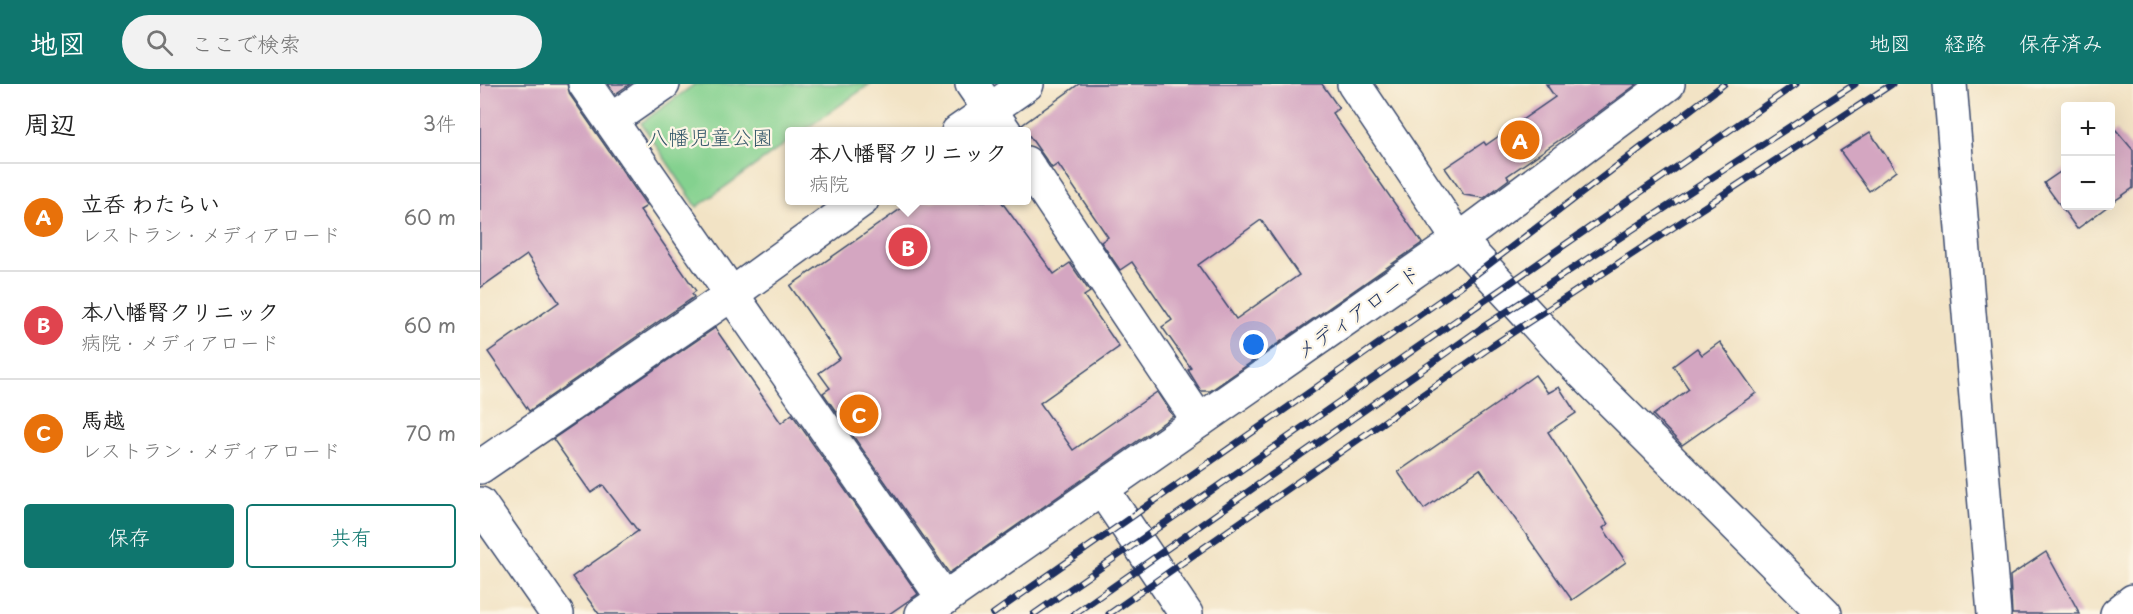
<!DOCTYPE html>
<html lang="ja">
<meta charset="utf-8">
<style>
body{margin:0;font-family:"Playpen Sans","Klee One",sans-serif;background:#f2f2f2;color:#222}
.controls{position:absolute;right:18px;top:18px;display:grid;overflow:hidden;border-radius:6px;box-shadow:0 6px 24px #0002}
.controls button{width:54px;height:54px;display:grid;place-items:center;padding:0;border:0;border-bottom:2px solid #e0e0e0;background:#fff;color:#222;font:30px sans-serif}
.you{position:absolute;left:774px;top:261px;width:21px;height:21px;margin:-15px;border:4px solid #fff;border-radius:50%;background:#1a73e8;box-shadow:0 0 0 9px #1a73e833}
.badge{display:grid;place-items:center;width:39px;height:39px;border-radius:50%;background:#0f766e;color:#fff;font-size:20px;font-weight:700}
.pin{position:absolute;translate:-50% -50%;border:3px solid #fff;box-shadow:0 2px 6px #0006}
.popup{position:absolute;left:305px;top:43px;width:246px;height:78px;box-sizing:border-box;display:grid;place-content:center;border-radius:6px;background:#fff;filter:drop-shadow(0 2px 4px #0005);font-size:20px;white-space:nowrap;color:#767676}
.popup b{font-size:22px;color:#222}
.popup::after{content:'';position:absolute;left:50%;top:100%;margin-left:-12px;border:12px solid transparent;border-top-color:#fff}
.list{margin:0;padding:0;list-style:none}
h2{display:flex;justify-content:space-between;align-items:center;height:78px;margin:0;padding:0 24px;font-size:26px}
h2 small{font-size:20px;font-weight:400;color:#767676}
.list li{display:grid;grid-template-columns:39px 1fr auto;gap:18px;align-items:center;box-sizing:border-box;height:108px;padding:0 24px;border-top:2px solid #e0e0e0}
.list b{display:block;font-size:22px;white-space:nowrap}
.list p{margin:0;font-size:20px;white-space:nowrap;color:#767676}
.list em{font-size:20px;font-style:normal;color:#767676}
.actions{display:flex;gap:12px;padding:18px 24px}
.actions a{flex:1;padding:14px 0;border:2px solid #0f766e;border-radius:6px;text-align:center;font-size:21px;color:#0f766e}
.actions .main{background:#0f766e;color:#fff}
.icon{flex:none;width:33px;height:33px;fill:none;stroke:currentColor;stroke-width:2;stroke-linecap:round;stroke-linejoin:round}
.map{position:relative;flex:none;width:1653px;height:530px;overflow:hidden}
header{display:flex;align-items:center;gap:36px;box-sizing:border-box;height:84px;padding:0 30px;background:#0f766e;color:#fff}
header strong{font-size:28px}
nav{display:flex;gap:33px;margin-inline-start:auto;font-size:21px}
.search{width:420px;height:54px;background:#f2f2f2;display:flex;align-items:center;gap:15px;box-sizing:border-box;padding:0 21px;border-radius:33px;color:#767676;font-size:22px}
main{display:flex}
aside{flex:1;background:#fff}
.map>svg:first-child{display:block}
.green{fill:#84d18f;stroke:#508076;stroke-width:1.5}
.building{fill:#d4a6c1;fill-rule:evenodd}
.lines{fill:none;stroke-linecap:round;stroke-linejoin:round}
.minor-casing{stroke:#3b4a6d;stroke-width:36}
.tertiary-casing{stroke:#3b4a6d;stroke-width:36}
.minor{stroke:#fff;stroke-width:33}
.tertiary{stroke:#fff;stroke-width:33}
.rail-casing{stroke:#1b2f5e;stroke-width:7}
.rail{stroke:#fcf5e5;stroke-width:4.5;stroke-dasharray:14;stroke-linecap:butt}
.labels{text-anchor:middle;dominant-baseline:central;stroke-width:4.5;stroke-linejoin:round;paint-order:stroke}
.park-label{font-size:21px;fill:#35586a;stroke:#fcf5e5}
.street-label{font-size:21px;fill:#1b2f5e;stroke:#fcf5e5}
</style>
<header>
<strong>地図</strong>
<div class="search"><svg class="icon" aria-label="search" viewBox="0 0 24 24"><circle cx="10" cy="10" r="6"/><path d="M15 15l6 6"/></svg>ここで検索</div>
<nav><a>地図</a><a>経路</a><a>保存済み</a></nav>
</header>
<main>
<aside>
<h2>周辺<small>3件</small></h2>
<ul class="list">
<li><span class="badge" style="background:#e8710a">A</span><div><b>立呑 わたらい</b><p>レストラン · メディアロード</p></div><em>60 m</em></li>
<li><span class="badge" style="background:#e0444e">B</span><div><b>本八幡腎クリニック</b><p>病院 · メディアロード</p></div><em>60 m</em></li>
<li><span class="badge" style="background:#e8710a">C</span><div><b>馬越</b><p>レストラン · メディアロード</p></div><em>70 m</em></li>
</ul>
<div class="actions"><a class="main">保存</a><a>共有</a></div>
</aside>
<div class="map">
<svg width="1653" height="530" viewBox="0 0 1653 530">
<rect width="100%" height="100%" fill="#fcf5e5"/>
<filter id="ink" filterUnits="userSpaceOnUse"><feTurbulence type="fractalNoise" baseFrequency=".0167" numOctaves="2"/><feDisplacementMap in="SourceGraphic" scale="12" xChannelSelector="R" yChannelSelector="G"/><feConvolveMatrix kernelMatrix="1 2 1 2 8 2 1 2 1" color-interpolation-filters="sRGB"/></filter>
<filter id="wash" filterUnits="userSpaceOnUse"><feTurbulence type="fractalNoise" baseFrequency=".008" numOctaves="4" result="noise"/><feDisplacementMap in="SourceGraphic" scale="24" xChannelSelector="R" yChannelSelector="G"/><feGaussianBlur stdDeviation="1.35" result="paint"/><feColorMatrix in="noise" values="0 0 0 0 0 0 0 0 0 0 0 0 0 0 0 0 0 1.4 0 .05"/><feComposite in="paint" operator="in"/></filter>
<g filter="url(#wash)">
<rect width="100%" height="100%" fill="#f2e3c5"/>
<polygon class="green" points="215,0 390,0 323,47 310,48 309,57 217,123 161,39"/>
<g id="blocks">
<g class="building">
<polygon points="0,0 87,0 90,11 167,122 160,126 216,207 212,210 214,213 49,327 8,268 79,218 47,171 0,204"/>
<polygon points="128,0 150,0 135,10"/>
<path d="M599 0H842L859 24 852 29 942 159 730 307H721L708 286 711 284 682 243 692 236 652 178 640 186 621 158 628 153 578 80 572 84 543 43 542 41ZM781 136 819 191 756 235 718 181Z"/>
<polygon points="1066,0 1157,0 1104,39 1027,92 1029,95 1004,114 984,111 965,84 1004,58 1006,61 1075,13"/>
<polygon points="1636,46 1653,66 1653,104 1630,120 1630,51"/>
<polygon points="1390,48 1416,87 1389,107 1360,67"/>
<polygon points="1586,84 1586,122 1628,122 1597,145 1564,99"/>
<polygon points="432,117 521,117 574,190 590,179 610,208 604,212 639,263 560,319 593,366 677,308 693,332 469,489 343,309 350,304 339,289 360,274 310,202"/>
<polygon points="235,244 301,339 312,330 438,510 409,530 119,530 92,493 158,447 123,401 111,409 73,355"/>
<polygon points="1240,258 1276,309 1202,361 1173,331 1209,305 1193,282 1217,264 1222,271"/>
<polygon points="1055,291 1068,309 1079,303 1096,329 1068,348 1128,440 1123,444 1146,478 1092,516 1000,385 944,425 918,388 1024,315 1023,314"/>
<polygon points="1566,468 1600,530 1532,530 1530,492"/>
</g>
</g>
</g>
<g filter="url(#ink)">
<use href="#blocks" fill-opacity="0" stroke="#3b4a6d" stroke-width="1.5"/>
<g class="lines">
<defs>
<g id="minor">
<polyline points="105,0 464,515"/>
<polyline points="492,0 525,48"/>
<polyline points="874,0 979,156 1087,273 1345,530"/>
<polyline points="1470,0 1514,530"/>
<polyline points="131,36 183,0"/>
<polyline points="478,48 547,0"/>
<polyline points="546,79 719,337"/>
<polyline points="0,383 252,210 382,116"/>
<polyline points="622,405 706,530"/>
<polyline points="442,530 979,156 1188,0"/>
<polyline points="1637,530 1653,517"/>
</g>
<polyline id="tertiary" points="0,420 77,530"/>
</defs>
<use href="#minor" class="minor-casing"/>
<use href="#tertiary" class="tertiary-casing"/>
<use href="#minor" class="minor"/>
<use href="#tertiary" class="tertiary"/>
<defs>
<g id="rail">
<polyline points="513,530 978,204 1244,0"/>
<polyline points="554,530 1316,0"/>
<polyline points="594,530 1000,245 1375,0"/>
<polyline points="629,530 1012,262 1412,0"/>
</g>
</defs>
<use href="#rail" class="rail-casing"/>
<use href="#rail" class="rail"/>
</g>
</g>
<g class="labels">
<g class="park-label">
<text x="230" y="52">八幡児童公園</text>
</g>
<g class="street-label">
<text transform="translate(877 227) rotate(-35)">メディアロード</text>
</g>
</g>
</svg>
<div class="controls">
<button>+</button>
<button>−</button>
</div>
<div class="you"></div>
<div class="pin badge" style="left:1040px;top:56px;background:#e8710a">A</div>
<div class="pin badge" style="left:428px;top:163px;background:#e0444e">B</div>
<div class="popup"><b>本八幡腎クリニック</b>病院</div>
<div class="pin badge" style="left:379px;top:330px;background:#e8710a">C</div>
</div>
</main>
